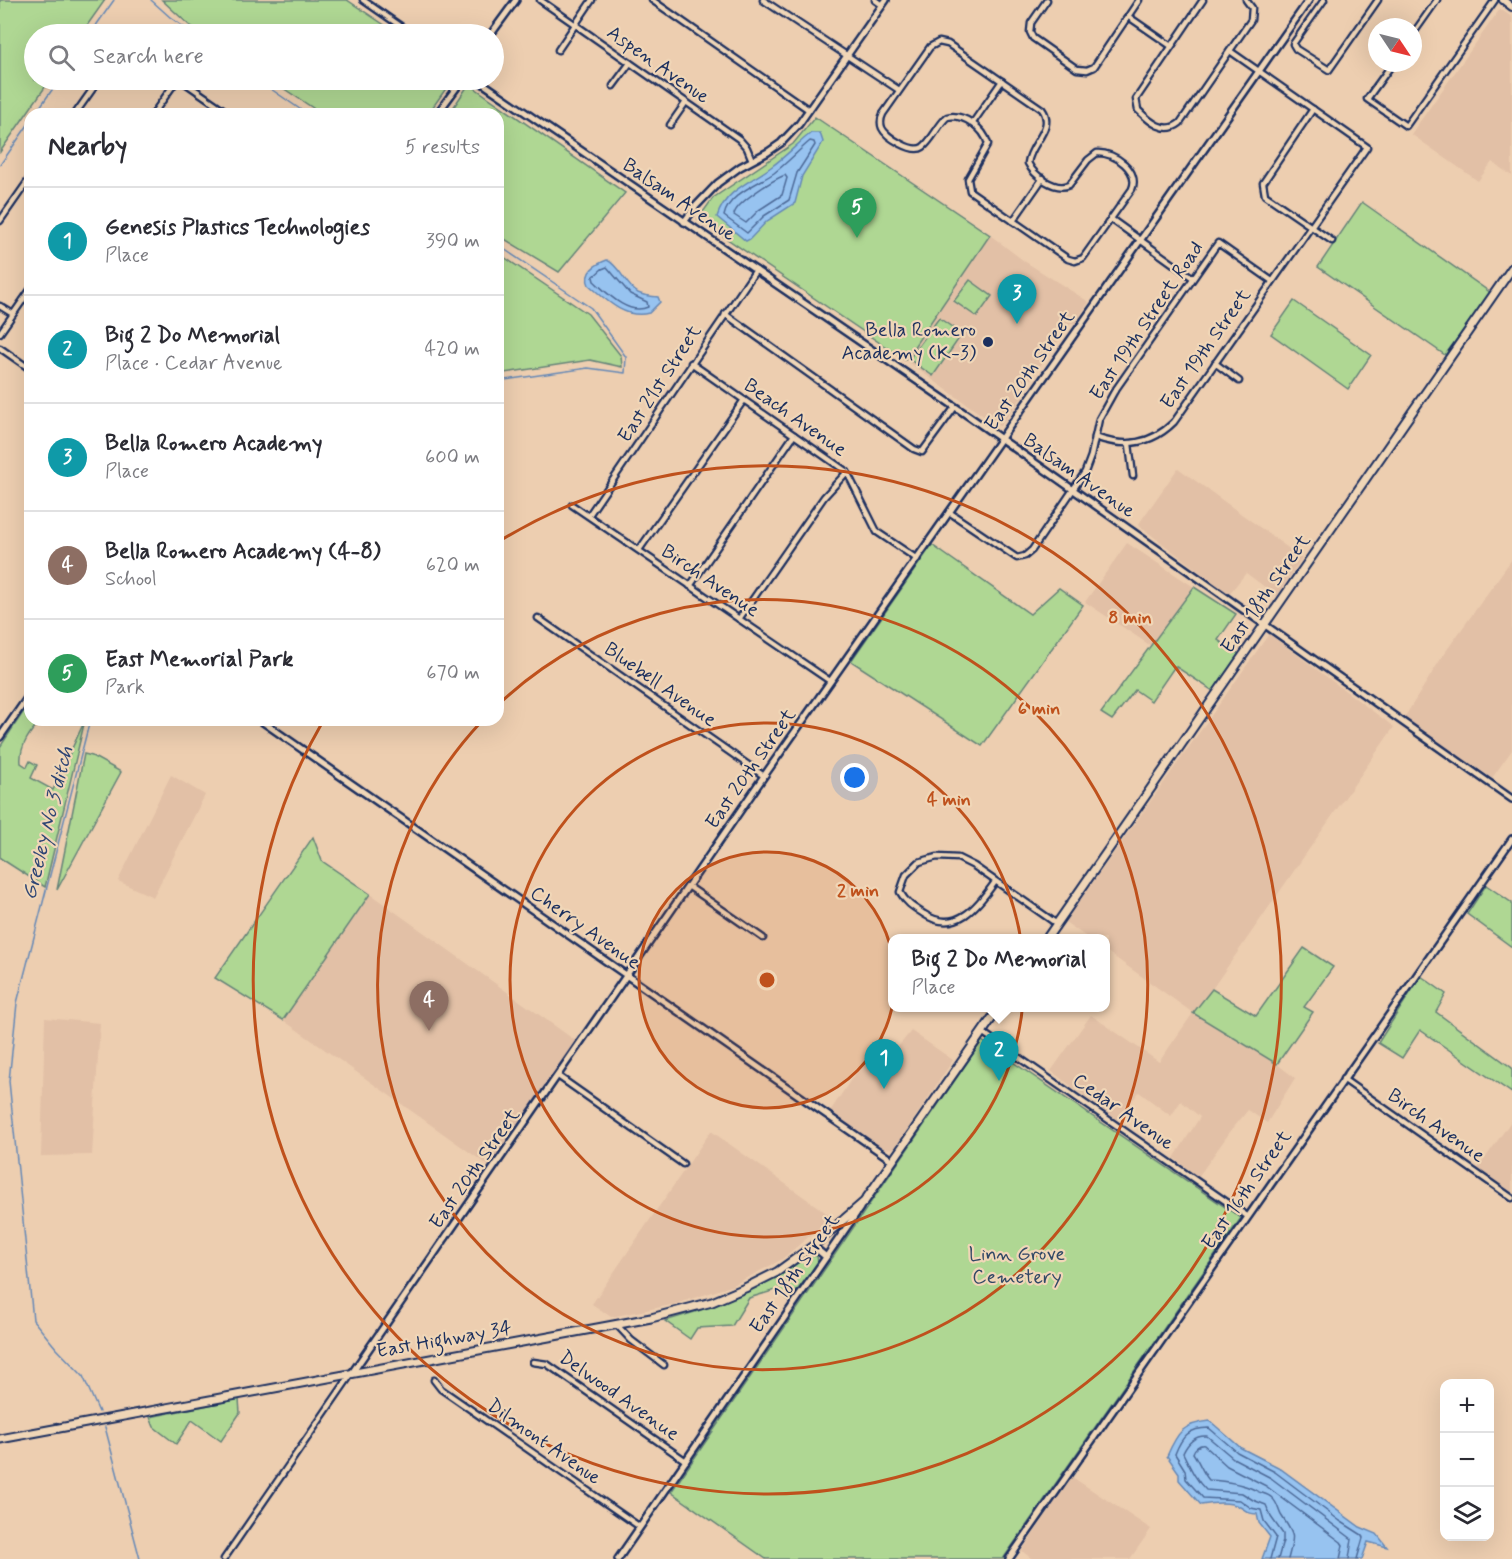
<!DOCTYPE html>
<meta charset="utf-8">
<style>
body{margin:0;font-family:Mynerve,sans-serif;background:#f7f7f7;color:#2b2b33}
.controls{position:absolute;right:18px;bottom:18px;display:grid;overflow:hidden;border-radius:12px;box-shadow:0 6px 24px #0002}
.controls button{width:54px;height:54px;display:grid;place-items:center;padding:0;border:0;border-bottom:2px solid #e1e1e2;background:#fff;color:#2b2b33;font:30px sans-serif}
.compass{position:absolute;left:1368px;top:18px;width:54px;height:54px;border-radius:50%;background:#fff;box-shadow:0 6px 24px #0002;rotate:125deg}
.you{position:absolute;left:855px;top:778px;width:21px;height:21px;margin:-15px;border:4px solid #fff;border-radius:50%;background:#1a73e8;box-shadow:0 0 0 9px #1a73e833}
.badge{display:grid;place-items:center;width:39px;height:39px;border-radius:50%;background:#0f766e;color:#fff;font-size:20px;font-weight:700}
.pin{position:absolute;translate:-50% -50px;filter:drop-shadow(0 2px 3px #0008)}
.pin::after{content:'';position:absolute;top:32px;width:21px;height:18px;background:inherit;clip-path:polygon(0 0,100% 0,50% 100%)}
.popup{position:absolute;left:888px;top:934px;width:222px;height:78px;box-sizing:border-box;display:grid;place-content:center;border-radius:12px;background:#fff;filter:drop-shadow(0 2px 4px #0005);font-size:20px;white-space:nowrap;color:#7c7c81}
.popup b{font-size:22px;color:#2b2b33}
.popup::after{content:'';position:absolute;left:50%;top:100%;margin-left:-12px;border:12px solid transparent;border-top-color:#fff}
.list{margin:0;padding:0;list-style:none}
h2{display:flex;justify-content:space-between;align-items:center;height:78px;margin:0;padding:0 24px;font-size:26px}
h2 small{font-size:20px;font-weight:400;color:#7c7c81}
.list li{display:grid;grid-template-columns:39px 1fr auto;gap:18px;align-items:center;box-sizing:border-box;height:108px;padding:0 24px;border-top:2px solid #e1e1e2}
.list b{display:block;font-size:22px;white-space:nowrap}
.list p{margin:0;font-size:20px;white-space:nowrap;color:#7c7c81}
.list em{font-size:20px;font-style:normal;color:#7c7c81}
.icon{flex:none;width:33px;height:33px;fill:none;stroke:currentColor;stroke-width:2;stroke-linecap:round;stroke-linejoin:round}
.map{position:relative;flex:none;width:1512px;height:1559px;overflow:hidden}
.search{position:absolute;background:#fff;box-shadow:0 6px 24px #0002;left:24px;top:24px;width:480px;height:66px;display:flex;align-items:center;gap:15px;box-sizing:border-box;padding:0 21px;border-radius:33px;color:#7c7c81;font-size:22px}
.panel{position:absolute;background:#fff;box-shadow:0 6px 24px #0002;left:24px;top:108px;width:480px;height:618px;border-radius:18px}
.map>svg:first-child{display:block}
.built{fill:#e2c0a6}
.green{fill:#afd793;stroke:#658378;stroke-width:1.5}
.water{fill:#97c3f0;stroke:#6588b6;stroke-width:1.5}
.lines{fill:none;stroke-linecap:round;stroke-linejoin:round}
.shore{stroke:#4d6a98;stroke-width:1.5}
.stream{stroke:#6588b6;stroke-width:1.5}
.minor-casing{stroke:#1b2f5e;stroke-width:9}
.tertiary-casing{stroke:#1b2f5e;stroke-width:10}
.secondary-casing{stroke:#1b2f5e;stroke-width:10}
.primary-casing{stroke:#1b2f5e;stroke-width:11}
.minor{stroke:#f0d6b7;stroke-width:4.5}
.tertiary{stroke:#f0d6b7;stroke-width:5}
.secondary{stroke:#f0d6b7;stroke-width:6}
.primary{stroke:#f0d6b7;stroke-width:7}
.ring{fill:none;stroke:#bf511c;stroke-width:3}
.poi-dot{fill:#1b2f5e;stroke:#f0d6b7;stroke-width:2}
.labels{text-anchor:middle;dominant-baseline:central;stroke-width:4.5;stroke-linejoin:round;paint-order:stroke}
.street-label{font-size:20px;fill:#1b2f5e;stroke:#f0d6b7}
.poi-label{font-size:20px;fill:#1b2f5e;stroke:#f0d6b7;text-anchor:end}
.park-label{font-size:20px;fill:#314866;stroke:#f0d6b7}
.water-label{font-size:21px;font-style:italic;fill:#2e4574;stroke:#f0d6b7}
.centre{fill:#bf511c;stroke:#f0d6b7;stroke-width:3}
.ring-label{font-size:18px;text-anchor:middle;font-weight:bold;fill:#bf511c;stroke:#f0d6b7;stroke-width:4.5;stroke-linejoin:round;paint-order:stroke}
</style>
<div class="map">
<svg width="1512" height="1559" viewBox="0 0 1512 1559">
<rect width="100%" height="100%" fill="#edceb0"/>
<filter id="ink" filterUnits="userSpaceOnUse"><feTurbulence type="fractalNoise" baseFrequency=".0167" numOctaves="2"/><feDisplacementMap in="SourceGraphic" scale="12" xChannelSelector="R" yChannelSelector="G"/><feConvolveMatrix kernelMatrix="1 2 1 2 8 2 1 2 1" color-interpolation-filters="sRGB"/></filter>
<g filter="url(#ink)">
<g class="built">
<polygon points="1500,9 1512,17 1512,176 1492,162 1478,181 1411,134"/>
<polygon points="990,235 1024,261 1089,302 1075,323 1071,323 1031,379 1026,380 1023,387 1023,396 1000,426 996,425 905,360"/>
<polygon points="1178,468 1302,558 1277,596 1246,573 1229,594 1138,525"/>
<polygon points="1127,543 1194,587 1151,646 1085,602"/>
<polygon points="1512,559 1512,750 1492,778 1404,718 1444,654"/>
<polygon points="1269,634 1394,727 1212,989 1193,1013 1277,1064 1295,1078 1267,1123 1248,1110 1230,1132 1198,1177 1174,1158 1200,1117 1181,1101 1171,1116 1139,1092 1117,1120 1051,1071 1091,1015 1159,1062 1193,1013 1106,951 1106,938 1088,938 1065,922"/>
<polygon points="171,775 205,795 153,897 118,881"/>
<polygon points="370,894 576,1041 489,1166 283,1020"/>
<polygon points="45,1018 100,1023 92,1155 41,1156"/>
<polygon points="911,1031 953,1060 895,1148 885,1149 829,1113 875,1043 893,1053"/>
<polygon points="1512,1120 1512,1192 1477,1170"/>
<polygon points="711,1131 832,1217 781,1260 731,1286 676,1304 611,1317 592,1304"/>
<polygon points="1072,1477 1151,1529 1130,1559 1032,1559 1022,1551"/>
</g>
<g class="green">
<polygon points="0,0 105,0 81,34 34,34 34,80 50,80 0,152"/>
<polygon points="162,0 347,0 398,34 204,34 189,25"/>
<polygon points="271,80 452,80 428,114 322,114"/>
<polygon points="472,86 625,193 559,272 498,235 498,114 449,114 467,87"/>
<polygon points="815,117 990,235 905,360 698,219 713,198 793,144"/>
<polygon points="1362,202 1491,293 1445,355 1318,267"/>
<polygon points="498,253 588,314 621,356 622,367 590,360 498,374"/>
<polygon points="970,280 992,296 977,317 954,301"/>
<polygon points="1294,301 1371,355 1348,389 1271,334"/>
<polygon points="939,318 962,334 933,376 909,359"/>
<polygon points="932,545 1030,614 1059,588 1083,605 982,746 851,661"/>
<polygon points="1194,587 1236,614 1218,640 1239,654 1213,691 1175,666 1151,701 1135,690 1112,720 1101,713"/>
<path d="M30 702V720H41C31 731 19 746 21 763L27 767 30 761 37 765 31 778 53 790 85 720 45 887 0 858V747Z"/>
<polygon points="84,754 92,756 121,772 57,890"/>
<polygon points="313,837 322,861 370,894 283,1020 215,978"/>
<polygon points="1486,885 1512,903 1512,947 1467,914"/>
<polygon points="1304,948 1333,967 1304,1007 1313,1012 1277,1064 1193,1013 1212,989 1256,1016"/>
<polygon points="1421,976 1446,994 1436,1012 1512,1068 1512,1093 1420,1030 1402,1058 1378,1043"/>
<polygon points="982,1041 1241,1218 1003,1559 766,1559 671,1492"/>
<polygon points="809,1255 817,1256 818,1263 789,1301 779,1289 749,1298 732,1326 697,1328 690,1339 665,1321 698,1311 745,1292"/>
<polygon points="239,1399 240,1413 221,1441 192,1420 176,1444 154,1427 150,1417"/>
</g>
<g class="water">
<path d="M811 133H820L823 142 802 176 795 203 767 221 750 239 746 241 717 217C725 190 751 182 771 167 785 157 797 144 811 133Z"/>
<path d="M607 260C620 266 625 285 638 293 644 296 651 296 658 297L660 302 649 313C625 320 605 299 589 285 583 272 596 264 607 260Z"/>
<path d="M1210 1421 1241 1448 1278 1467 1360 1527 1377 1534 1387 1547 1368 1542 1362 1559H1262L1270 1537 1259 1523 1257 1514C1248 1514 1247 1511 1240 1507 1230 1501 1212 1503 1201 1505L1179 1480V1473L1167 1456C1178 1431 1183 1424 1210 1421Z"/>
</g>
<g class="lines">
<g class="shore">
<path d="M810 141 814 142 815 145 797 173 789 200 764 216 747 233 724 216C728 194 758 184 774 173 787 163 798 151 810 141Z"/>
<path d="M785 175 787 178 782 195 759 210 746 223 734 215C735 203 773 180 785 175Z"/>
<path d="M607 267 630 294 647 302 648 307C628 316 607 293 594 281L593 277 602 269Z"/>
<path d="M1270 1559 1276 1537 1264 1521 1261 1510 1251 1508 1240 1500 1203 1498 1186 1479 1185 1470 1175 1454C1182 1436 1189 1428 1209 1428L1237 1452 1275 1472 1340 1521 1362 1535 1363 1538 1357 1559"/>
<path d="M1278 1559 1283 1541V1534L1271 1517 1266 1505 1253 1500 1242 1493 1206 1490C1195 1479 1190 1467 1183 1453 1188 1442 1195 1435 1207 1436L1233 1458 1271 1478 1352 1539 1349 1559"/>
<path d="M1288 1559C1295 1533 1295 1537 1281 1515 1278 1510 1278 1503 1272 1498 1267 1493 1261 1494 1255 1490 1241 1483 1226 1481 1209 1480 1202 1472 1200 1463 1193 1453 1194 1448 1200 1444 1204 1445L1227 1466 1266 1486 1341 1542 1343 1545 1340 1559"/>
</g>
<g class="stream">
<polyline points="151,0 171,18 194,34"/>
<polyline points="90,34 114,0"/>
<polyline points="258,80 307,114"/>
<polyline points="35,114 59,80"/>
<polyline points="0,165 30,122"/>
<polyline points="498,245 591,308 626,357 625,373 588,368 498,381"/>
<polyline points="90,720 17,1003 9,1081 33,1320 56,1348 83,1376 99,1412"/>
<polyline points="105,1427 140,1559"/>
</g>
<defs>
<g id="minor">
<polyline points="363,0 412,34"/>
<polyline points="540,0 739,139 747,148 752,160"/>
<polyline points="652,0 809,110"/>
<polyline points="763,0 899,90"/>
<polyline points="875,0 882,5"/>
<polyline points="1047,0 1031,23 1030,32 1033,38 1077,69 1087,70 1094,67 1139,0"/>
<path d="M1203 0 1136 99 1138 110C1150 122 1165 135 1180 123L1251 20 1252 8 1246 0"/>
<polyline points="1324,0 1293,44 1296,49 1329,70 1378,0"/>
<polyline points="1129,17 1171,46"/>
<polyline points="1413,34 1437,0"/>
<path d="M939 42 948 44 1042 109C1056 128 1030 143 1028 163 1034 176 1055 191 1069 185L1088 160 1097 153C1115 152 1140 171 1132 189L1083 258 1075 261 1068 259 970 191 968 179 988 144C984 128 963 113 947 117 938 125 932 140 923 147 913 154 886 137 882 128 880 123 881 118 883 114L930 47Z"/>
<polyline points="558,50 592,0"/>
<polyline points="1393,63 1367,99 1406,126 1495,0"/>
<polyline points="181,80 230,114"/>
<polyline points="613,86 630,63"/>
<polyline points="1313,109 1263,183 1265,195 1332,241"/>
<polyline points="75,114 99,80"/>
<polyline points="153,114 177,80"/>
<polyline points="972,124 1002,81"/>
<polyline points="670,125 686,102"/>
<polyline points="1111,219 1193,278"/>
<polyline points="0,221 30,178"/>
<polyline points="1013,221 1043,178"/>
<polyline points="0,306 13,314"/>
<polyline points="725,314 914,449 922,452 955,407"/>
<polyline points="0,333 30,290"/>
<polyline points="0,348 30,369"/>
<polyline points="691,363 847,472 877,532 917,559"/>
<polyline points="1215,363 1239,381"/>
<polyline points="28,405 30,402"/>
<path d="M1095 437C1125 448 1151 445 1174 422L1367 147 1230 51"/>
<polyline points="1129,444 1133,476"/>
<polyline points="572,505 830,681"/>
<polyline points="949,512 1017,558 1025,556 1032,550 1085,472 1091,456 1099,419 1114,392 1218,243 1272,281"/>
<polyline points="589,515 756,270"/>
<polyline points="639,550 744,400"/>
<polyline points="690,586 794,435"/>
<polyline points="538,618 764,776"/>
<polyline points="739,619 824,497 847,472"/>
<path d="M995 882C978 906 956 935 924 914 913 907 906 903 900 892L906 875 919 862 937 857 958 858 974 866 1057 924"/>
<polyline points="688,886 763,938"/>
<polyline points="982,1032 1247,1216"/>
<polyline points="558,1076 683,1164"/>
<polyline points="1343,1079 1512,1198"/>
<polyline points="616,1324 631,1340 664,1365"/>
<polyline points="533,1362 547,1364 686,1461"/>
<polyline points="434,1380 441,1389 640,1527"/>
<polyline points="224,1559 352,1373"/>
</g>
<g id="tertiary">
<polyline points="491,34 516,0"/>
<polyline points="478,80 970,417 1512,799"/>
<polyline points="437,114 462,80"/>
<polyline points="684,222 696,206 718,183 740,167 768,152 781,143 799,124 886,0"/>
<polyline points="260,720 893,1161"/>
<polyline points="0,737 30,694"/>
<polyline points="813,1246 826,1257"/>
<polyline points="352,1373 764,776 1309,0"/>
<polyline points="618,1559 860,1208"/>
<polyline points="1009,1559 1512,839"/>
</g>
<polyline id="secondary" points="1503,0 1512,7"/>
<g id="primary">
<polyline points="1047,938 1512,268"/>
<polyline points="0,1439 651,1318 712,1302 745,1288 777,1272 813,1246 864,1202 999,1008"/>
</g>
</defs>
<use href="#minor" class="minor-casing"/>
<use href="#tertiary" class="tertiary-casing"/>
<use href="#secondary" class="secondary-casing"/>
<use href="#primary" class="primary-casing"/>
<use href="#minor" class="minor"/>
<use href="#tertiary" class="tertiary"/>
<use href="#secondary" class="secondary"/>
<use href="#primary" class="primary"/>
</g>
</g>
<circle cx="767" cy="980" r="128" fill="#bf511c" fill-opacity=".12"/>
<g class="ring">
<circle cx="767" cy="980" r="128"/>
<circle cx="767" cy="980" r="257"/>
<path d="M500 703A385 385 0 1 1 481 722"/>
<path d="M498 542A514 514 0 1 1 322 723"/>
</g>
<circle class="poi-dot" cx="988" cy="342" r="6"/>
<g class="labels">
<g class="street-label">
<text transform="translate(658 65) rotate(35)">Aspen Avenue</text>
<text transform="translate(679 200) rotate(34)">Balsam Avenue</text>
<text transform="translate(1147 321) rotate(-56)">East 19th Street Road</text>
<text transform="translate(1206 349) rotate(-55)">East 19th Street</text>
<text transform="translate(1030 371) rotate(-55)">East 20th Street</text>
<text transform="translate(660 384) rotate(-57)">East 21st Street</text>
<text transform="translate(795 418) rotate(35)">Beach Avenue</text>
<text transform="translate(1079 476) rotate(35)">Balsam Avenue</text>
<text transform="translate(710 581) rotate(34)">Birch Avenue</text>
<text transform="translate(1266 594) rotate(-55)">East 18th Street</text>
<text transform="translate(660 685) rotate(35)">Bluebell Avenue</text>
<text transform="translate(751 769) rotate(-55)">East 20th Street</text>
<text transform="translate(585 928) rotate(35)">Cherry Avenue</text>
<text transform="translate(1123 1112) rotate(35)">Cedar Avenue</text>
<text transform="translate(1436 1126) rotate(35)">Birch Avenue</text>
<text transform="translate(475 1169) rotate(-55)">East 20th Street</text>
<text transform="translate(1247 1190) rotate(-55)">East 16th Street</text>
<text transform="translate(795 1274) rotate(-55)">East 18th Street</text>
<text transform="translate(444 1340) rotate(-10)">East Highway 34</text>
<text transform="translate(619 1396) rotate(35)">Delwood Avenue</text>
<text transform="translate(544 1442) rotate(35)">Dilmont Avenue</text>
</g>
<g class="poi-label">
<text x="976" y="330">Bella Romero<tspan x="976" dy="23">Academy (K-3)</tspan></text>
</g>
<g class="park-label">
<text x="1017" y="1254">Linn Grove<tspan x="1017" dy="23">Cemetery</tspan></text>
</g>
<g class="water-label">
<text transform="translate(48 823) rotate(-76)">Greeley No 3 ditch</text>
</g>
</g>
<circle cx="767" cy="980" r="9" class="centre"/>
<g class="ring-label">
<text x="1130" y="623">8 min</text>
<text x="1039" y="714">6 min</text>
<text x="949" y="805">4 min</text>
<text x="858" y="896">2 min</text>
</g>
</svg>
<div class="controls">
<button>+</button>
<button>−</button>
<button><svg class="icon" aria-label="layers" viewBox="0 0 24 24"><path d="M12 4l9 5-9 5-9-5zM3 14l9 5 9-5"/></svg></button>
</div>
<svg class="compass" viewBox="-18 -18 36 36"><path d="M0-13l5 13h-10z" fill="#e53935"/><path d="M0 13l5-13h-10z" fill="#7c7c81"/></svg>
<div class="you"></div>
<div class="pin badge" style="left:884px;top:1089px;background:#0f9aa8">1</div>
<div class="pin badge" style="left:999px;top:1081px;background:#0f9aa8">2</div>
<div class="popup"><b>Big 2 Do Memorial</b>Place</div>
<div class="pin badge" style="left:1017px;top:324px;background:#0f9aa8">3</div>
<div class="pin badge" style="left:429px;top:1031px;background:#8d6e63">4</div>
<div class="pin badge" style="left:857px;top:238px;background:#2e9e5b">5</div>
<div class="search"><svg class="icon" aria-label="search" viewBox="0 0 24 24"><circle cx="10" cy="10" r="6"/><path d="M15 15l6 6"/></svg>Search here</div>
<section class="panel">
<h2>Nearby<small>5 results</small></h2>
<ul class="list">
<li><span class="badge" style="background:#0f9aa8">1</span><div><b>Genesis Plastics Technologies</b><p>Place</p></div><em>390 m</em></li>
<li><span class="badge" style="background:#0f9aa8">2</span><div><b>Big 2 Do Memorial</b><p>Place · Cedar Avenue</p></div><em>420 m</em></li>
<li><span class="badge" style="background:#0f9aa8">3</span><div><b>Bella Romero Academy</b><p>Place</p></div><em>600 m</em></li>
<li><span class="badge" style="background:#8d6e63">4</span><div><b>Bella Romero Academy (4-8)</b><p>School</p></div><em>620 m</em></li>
<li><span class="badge" style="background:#2e9e5b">5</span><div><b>East Memorial Park</b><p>Park</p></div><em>670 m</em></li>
</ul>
</section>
</div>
